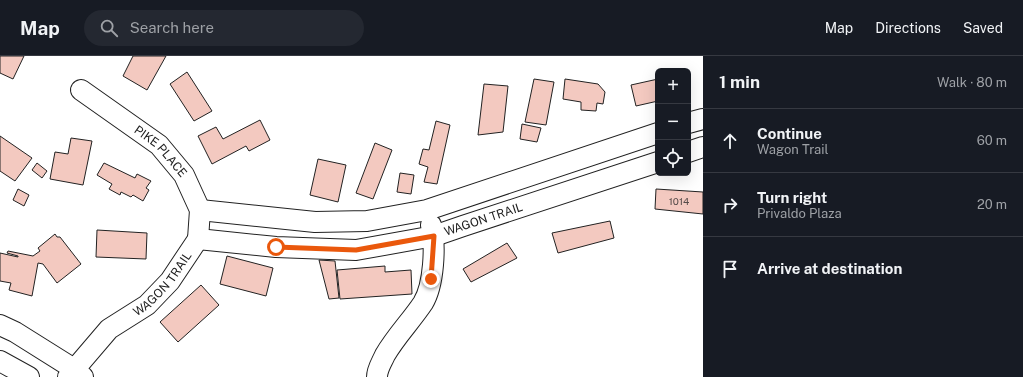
<!DOCTYPE html>
<meta charset="utf-8">
<style>
body{margin:0;font-family:"Public Sans",sans-serif;background:#242831;color:#f1f3f6}
.controls{position:absolute;right:12px;top:12px;display:grid;overflow:hidden;border-radius:6px;box-shadow:0 4px 16px #0002}
.controls button{width:36px;height:36px;display:grid;place-items:center;padding:0;border:0;border-bottom:1px solid #363941;background:#171b24;color:#f1f3f6;font:20px sans-serif}
.stop{position:absolute;width:12px;height:12px;margin:-9px;border:3px solid #ea580c;border-radius:50%;background:#fff}
.stop.end{background:#ea580c;border-color:#fff;box-shadow:0 1px 4px #0008}
.list{margin:0;padding:0;list-style:none}
h2{display:flex;justify-content:space-between;align-items:center;height:52px;margin:0;padding:0 16px;font-size:17px}
h2 small{font-size:13px;font-weight:400;color:#9ea1a6}
.list li{display:grid;grid-template-columns:26px 1fr auto;gap:12px;align-items:center;box-sizing:border-box;height:64px;padding:0 16px;border-top:1px solid #363941}
.list b{display:block;font-size:15px;white-space:nowrap}
.list p{margin:0;font-size:13px;white-space:nowrap;color:#9ea1a6}
.list em{font-size:13px;font-style:normal;color:#9ea1a6}
.icon{flex:none;width:22px;height:22px;fill:none;stroke:currentColor;stroke-width:2;stroke-linecap:round;stroke-linejoin:round}
.map{position:relative;flex:none;width:703px;height:321px;overflow:hidden}
header{display:flex;align-items:center;gap:24px;box-sizing:border-box;height:56px;padding:0 20px;background:#171b24;border-bottom:1px solid #363941}
header strong{font-size:19px}
nav{display:flex;gap:22px;margin-inline-start:auto;font-size:14px}
.search{width:280px;height:36px;background:#242831;display:flex;align-items:center;gap:10px;box-sizing:border-box;padding:0 14px;border-radius:22px;color:#9ea1a6;font-size:15px}
main{display:flex}
aside{flex:1;background:#171b24}
.map>svg:first-child{display:block}
.building{fill:#f3c9c0;stroke:#222}
.lines{fill:none;stroke-linecap:round;stroke-linejoin:round}
.minor-casing{stroke:#222;stroke-width:22}
.minor{stroke:#fff;stroke-width:20}
.route{stroke:#ea580c;stroke-width:5}
.labels{text-anchor:middle;dominant-baseline:central;stroke-width:3;stroke-linejoin:round;paint-order:stroke}
.number-label{font-size:10px;fill:#564c4a}
.street-label{font-size:12px;fill:#222;stroke:#fff}
</style>
<header>
<strong>Map</strong>
<div class="search"><svg class="icon" aria-label="search" viewBox="0 0 24 24"><circle cx="10" cy="10" r="6"/><path d="M15 15l6 6"/></svg>Search here</div>
<nav><a>Map</a><a>Directions</a><a>Saved</a></nav>
</header>
<main>
<div class="map">
<svg width="703" height="321" viewBox="0 0 703 321">
<rect width="100%" height="100%" fill="#fff"/>
<g class="building">
<polygon points="0,0 24,0 13,23 0,17"/>
<polygon points="133,0 166,0 147,34 123,20"/>
<polygon points="187,16 212,55 194,65 170,28"/>
<polygon points="534,23 554,26 546,69 525,66"/>
<polygon points="565,23 598,28 605,36 603,48 597,47 596,55 581,54 581,46 563,43"/>
<polygon points="658,23 658,45 636,50 631,29"/>
<polygon points="484,28 508,30 503,76 478,79"/>
<polygon points="260,64 270,84 249,95 246,90 212,108 198,80 216,71 223,83"/>
<polygon points="436,65 450,69 437,128 424,126 428,111 419,108 423,93 429,94"/>
<polygon points="522,68 541,72 537,86 520,83"/>
<polygon points="0,80 32,102 15,125 0,115"/>
<polygon points="71,82 92,85 83,129 50,123 55,96 68,98"/>
<polygon points="375,87 392,94 373,143 356,137"/>
<polygon points="318,103 346,109 338,146 310,139"/>
<polygon points="37,107 47,115 42,122 32,114"/>
<polygon points="104,107 135,122 137,118 151,125 146,132 149,134 143,145 133,139 131,141 121,136 120,139 109,133 112,128 97,119"/>
<polygon points="400,117 414,119 411,138 397,136"/>
<polygon points="18,133 29,139 24,150 13,144"/>
<polygon points="656,133 703,136 703,158 655,153"/>
<polygon points="610,165 614,182 558,197 552,177"/>
<polygon points="97,174 147,177 146,203 96,201"/>
<polygon points="55,178 57,181 60,181 81,208 57,227 43,208 38,207 32,240 9,234 11,227 0,225 0,197 18,201 18,200 7,197 8,195 33,200 40,195 38,192"/>
<polygon points="507,187 517,202 471,226 463,213"/>
<polygon points="227,200 273,212 266,240 220,228"/>
<polygon points="319,204 335,205 339,242 329,243"/>
<polygon points="385,210 385,216 411,214 412,238 340,243 337,214"/>
<polygon points="201,229 219,249 178,286 160,266"/>
</g>
<g class="lines">
<defs>
<g id="minor">
<path id="s1" d="M81 34 159 89 184 119 200 154 198 183"/>
<polyline points="688,67 703,63"/>
<polyline points="688,96 703,91"/>
<polyline points="200,154 315,166 367,165 427,154 658,77"/>
<path id="s2" d="M198 183 276 191 356 194 434 180 463 170 658 106"/>
<polyline points="0,269 15,276 74,313 83,321"/>
<polyline points="0,305 29,321"/>
<path id="s3" d="M68 321 109 273 147 249 170 225 198 183"/>
<path d="M377 321C377 313 382 306 385 299 396 280 411 265 423 247 434 229 436 189 431 169"/>
</g>
</defs>
<use href="#minor" class="minor-casing"/>
<use href="#minor" class="minor"/>
</g>
<g class="lines">
<polyline class="route" points="276,191 356,194 434,180 431,223"/>
</g>
<g class="labels">
<g class="number-label">
<text x="679" y="145">1014</text>
</g>
<g class="street-label">
<text stroke="none"><textPath href="#s1" startOffset="101">PIKE PLACE</textPath></text>
<text stroke="none"><textPath href="#s2" startOffset="290">WAGON TRAIL</textPath></text>
<text stroke="none"><textPath href="#s3" startOffset="134">WAGON TRAIL</textPath></text>
</g>
</g>
</svg>
<div class="controls">
<button>+</button>
<button>−</button>
<button><svg class="icon" aria-label="locate" viewBox="0 0 24 24"><circle cx="12" cy="12" r="6"/><path d="M12 2v4M12 18v4M2 12h4M18 12h4"/></svg></button>
</div>
<div class="stop" style="left:276px;top:191px"></div>
<div class="stop end" style="left:431px;top:223px"></div>
</div>
<aside>
<h2>1 min<small>Walk · 80 m</small></h2>
<ul class="list">
<li><svg class="icon" aria-label="ahead" viewBox="0 0 24 24"><path d="M12 20V5M6 11l6-6 6 6"/></svg><div><b>Continue</b><p>Wagon Trail</p></div><em>60 m</em></li>
<li><svg class="icon" aria-label="right" viewBox="0 0 24 24"><path d="M7 20v-9h11M14 6l5 5-5 5"/></svg><div><b>Turn right</b><p>Privaldo Plaza</p></div><em>20 m</em></li>
<li><svg class="icon" aria-label="arrive" viewBox="0 0 24 24"><path d="M6 21V4h12l-3 4 3 4H6"/></svg><div><b>Arrive at destination</b></div></li>
</ul>
</aside>
</main>
